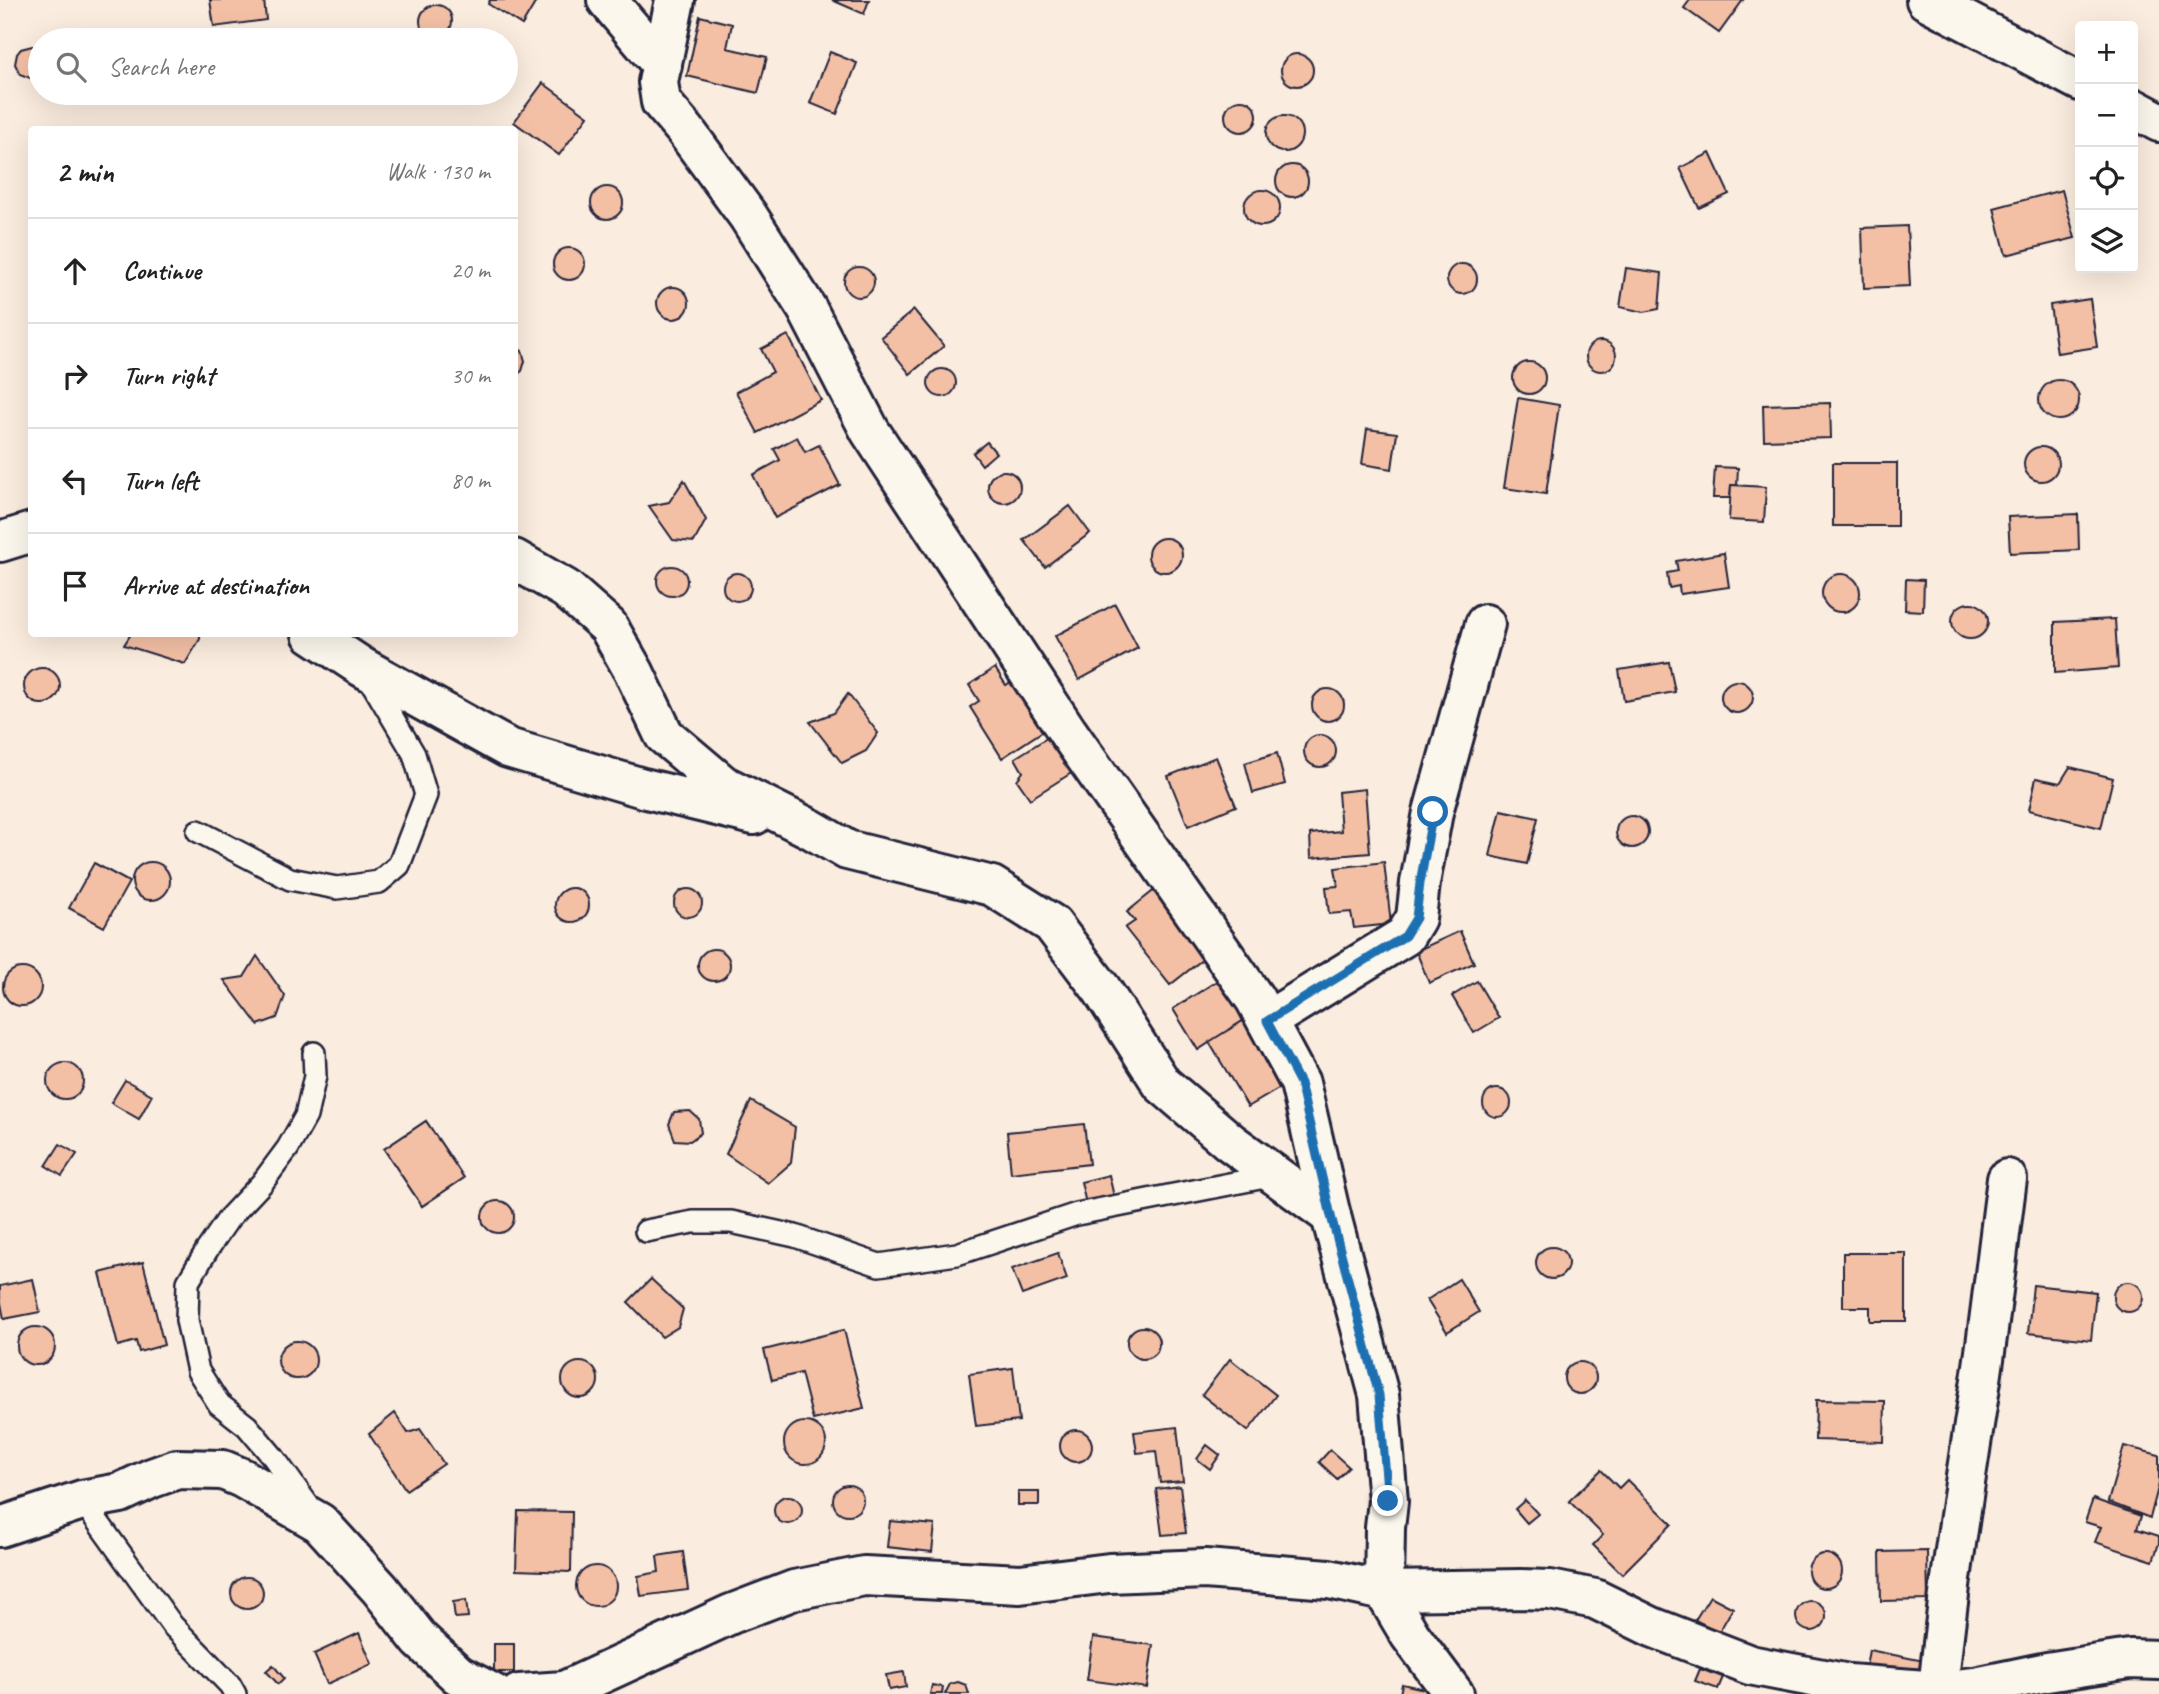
<!DOCTYPE html>
<meta charset="utf-8">
<style>
body{margin:0;font-family:Caveat,sans-serif;background:#f2f2f2;color:#222}
.controls{position:absolute;right:21px;top:21px;display:grid;overflow:hidden;border-radius:7px;box-shadow:0 7px 28px #0002}
.controls button{width:63px;height:63px;display:grid;place-items:center;padding:0;border:0;border-bottom:2px solid #e0e0e0;background:#fff;color:#222;font:35px sans-serif}
.stop{position:absolute;width:21px;height:21px;margin:-16px;border:5px solid #1f6fb2;border-radius:50%;background:#fff}
.stop.end{background:#1f6fb2;border-color:#fff;box-shadow:0 2px 7px #0008}
.list{margin:0;padding:0;list-style:none}
h2{display:flex;justify-content:space-between;align-items:center;height:91px;margin:0;padding:0 28px;font-size:30px}
h2 small{font-size:23px;font-weight:400;color:#767676}
.list li{display:grid;grid-template-columns:46px 1fr auto;gap:21px;align-items:center;box-sizing:border-box;height:105px;padding:0 28px;border-top:2px solid #e0e0e0}
.list b{display:block;font-size:26px;white-space:nowrap}
.list em{font-size:23px;font-style:normal;color:#767676}
.icon{flex:none;width:38px;height:38px;fill:none;stroke:currentColor;stroke-width:2;stroke-linecap:round;stroke-linejoin:round}
.map{position:relative;flex:none;width:2159px;height:1694px;overflow:hidden}
.search{position:absolute;background:#fff;box-shadow:0 7px 28px #0002;left:28px;top:28px;width:490px;height:77px;display:flex;align-items:center;gap:18px;box-sizing:border-box;padding:0 24px;border-radius:38px;color:#767676;font-size:26px}
.panel{position:absolute;background:#fff;box-shadow:0 7px 28px #0002;left:28px;top:126px;width:490px;height:511px;border-radius:7px}
.map>svg:first-child{display:block}
.building{fill:#f4c0a5;stroke:#22223b;stroke-width:2}
.lines{fill:none;stroke-linecap:round;stroke-linejoin:round}
.service-casing{stroke:#22223b;stroke-width:26}
.minor-casing{stroke:#22223b;stroke-width:44}
.service{stroke:#fbf7ec;stroke-width:21}
.minor{stroke:#fbf7ec;stroke-width:38}
.route{stroke:#1f6fb2;stroke-width:9}
</style>
<div class="map">
<svg width="2159" height="1694" viewBox="0 0 2159 1694">
<rect width="100%" height="100%" fill="#faecde"/>
<filter id="ink" filterUnits="userSpaceOnUse"><feTurbulence type="fractalNoise" baseFrequency=".0143" numOctaves="2"/><feDisplacementMap in="SourceGraphic" scale="14" xChannelSelector="R" yChannelSelector="G"/><feConvolveMatrix kernelMatrix="1 2 1 2 8 2 1 2 1" color-interpolation-filters="sRGB"/></filter>
<g filter="url(#ink)">
<g class="building">
<polygon points="210,0 264,0 266,20 214,27"/>
<polygon points="490,0 537,0 522,25 488,4"/>
<polygon points="832,0 869,0 864,14"/>
<polygon points="1690,0 1743,0 1719,33 1684,8"/>
<circle cx="436" cy="21" r="16"/>
<polygon points="700,16 732,24 727,48 767,57 758,93 687,76"/>
<polygon points="32,46 40,49 40,75 30,78 20,74 15,64 17,54 21,49"/>
<polygon points="830,52 857,63 837,114 810,103"/>
<circle cx="1297" cy="70" r="16"/>
<polygon points="543,83 588,116 559,155 514,122"/>
<circle cx="1241" cy="116" r="16"/>
<circle cx="1284" cy="134" r="18"/>
<polygon points="1710,153 1729,194 1699,208 1680,168"/>
<circle cx="1292" cy="181" r="16"/>
<circle cx="607" cy="203" r="16"/>
<circle cx="1262" cy="208" r="18"/>
<polygon points="2062,190 2075,238 2006,255 1994,208"/>
<polygon points="1907,226 1910,286 1864,288 1862,228"/>
<circle cx="569" cy="264" r="16"/>
<circle cx="1462" cy="279" r="15"/>
<circle cx="859" cy="282" r="15"/>
<polygon points="1626,268 1662,273 1659,309 1644,312 1620,307"/>
<circle cx="673" cy="303" r="16"/>
<polygon points="2090,299 2097,347 2057,353 2050,305"/>
<polygon points="914,310 944,346 910,374 881,337"/>
<polygon points="788,335 821,400 758,433 736,392 773,372 761,349"/>
<circle cx="1601" cy="356" r="15"/>
<polygon points="514,346 522,351 525,361 522,371 514,377"/>
<circle cx="1529" cy="378" r="16"/>
<circle cx="942" cy="383" r="14"/>
<circle cx="2059" cy="400" r="20"/>
<polygon points="1518,398 1559,405 1546,494 1504,488"/>
<polygon points="1830,403 1831,438 1764,440 1763,405"/>
<polygon points="1367,429 1397,433 1392,469 1362,464"/>
<polygon points="797,437 805,452 819,445 840,485 775,518 753,475 780,460 774,449"/>
<polygon points="987,442 996,453 982,465 973,453"/>
<circle cx="2041" cy="464" r="17"/>
<rect x="1833" y="463" width="64" height="63"/>
<polygon points="1715,467 1738,468 1737,485 1731,485 1730,498 1713,498"/>
<circle cx="1004" cy="487" r="16"/>
<polygon points="684,480 706,520 694,542 673,540 649,506 669,502"/>
<polygon points="1731,485 1766,487 1764,522 1729,520"/>
<polygon points="1070,506 1090,533 1045,567 1024,540"/>
<polygon points="2078,514 2079,550 2010,553 2008,517"/>
<circle cx="1165" cy="555" r="17"/>
<polygon points="1724,553 1729,587 1680,594 1679,586 1669,588 1667,573 1678,571 1676,561"/>
<circle cx="672" cy="581" r="15"/>
<circle cx="737" cy="587" r="14"/>
<circle cx="1841" cy="593" r="19"/>
<polygon points="1906,579 1924,580 1923,611 1905,610"/>
<circle cx="1970" cy="621" r="18"/>
<polygon points="1115,604 1138,648 1079,680 1055,636"/>
<polygon points="2115,619 2118,668 2055,673 2055,622"/>
<polygon points="131,634 200,634 200,639 185,664 124,645"/>
<polygon points="1669,662 1675,692 1624,701 1619,670"/>
<circle cx="42" cy="686" r="18"/>
<polygon points="995,668 1006,685 1017,678 1049,727 1002,758 970,707 979,701 969,685"/>
<circle cx="1737" cy="697" r="16"/>
<circle cx="1328" cy="705" r="16"/>
<polygon points="848,694 878,733 866,751 842,763 810,722 834,713"/>
<circle cx="1320" cy="751" r="16"/>
<polygon points="1050,736 1073,772 1030,799 1017,780 1023,772 1015,758"/>
<polygon points="1277,753 1285,784 1253,793 1245,763"/>
<polygon points="1216,757 1236,806 1188,826 1168,776"/>
<polygon points="2070,767 2113,778 2101,828 2029,810 2036,778 2060,783"/>
<polygon points="1365,789 1370,853 1311,858 1310,834 1341,831 1338,792"/>
<polygon points="1501,810 1538,818 1527,864 1490,856"/>
<circle cx="1632" cy="832" r="16"/>
<circle cx="151" cy="881" r="19"/>
<polygon points="1384,862 1391,924 1354,928 1351,912 1329,914 1326,887 1338,886 1335,868"/>
<polygon points="94,863 129,882 104,927 69,908"/>
<circle cx="572" cy="905" r="17"/>
<polygon points="1157,888 1208,955 1170,985 1125,928 1135,921 1127,912"/>
<circle cx="688" cy="903" r="14"/>
<polygon points="1460,931 1474,963 1429,983 1416,951"/>
<circle cx="714" cy="965" r="16"/>
<polygon points="257,956 285,996 277,1018 258,1025 224,980 244,977"/>
<circle cx="22" cy="987" r="19"/>
<polygon points="1220,979 1246,1019 1198,1050 1173,1009"/>
<polygon points="1477,981 1499,1018 1474,1033 1452,996"/>
<polygon points="1246,1019 1285,1085 1248,1107 1209,1042"/>
<circle cx="65" cy="1081" r="18"/>
<polygon points="125,1080 152,1095 139,1119 111,1103"/>
<circle cx="1497" cy="1103" r="14"/>
<polygon points="751,1101 795,1127 791,1163 768,1183 726,1154"/>
<polygon points="690,1111 699,1119 701,1133 690,1141 675,1140 669,1124 674,1112"/>
<polygon points="426,1121 464,1178 422,1206 384,1149"/>
<polygon points="426,1121 464,1178 422,1206 384,1149"/>
<polygon points="1084,1124 1089,1164 1011,1173 1007,1132"/>
<polygon points="60,1144 77,1154 62,1176 46,1166"/>
<polygon points="1109,1175 1115,1201 1087,1208 1081,1182"/>
<circle cx="498" cy="1217" r="16"/>
<circle cx="1552" cy="1263" r="16"/>
<polygon points="1058,1253 1067,1279 1022,1295 1012,1269"/>
<polygon points="1843,1253 1906,1253 1906,1321 1870,1321 1870,1307 1843,1307"/>
<polygon points="143,1262 164,1345 139,1352 136,1341 118,1346 100,1273"/>
<polygon points="33,1279 40,1312 4,1319 0,1298 0,1286"/>
<polygon points="651,1279 683,1309 678,1327 662,1337 628,1302"/>
<polygon points="1459,1279 1479,1312 1447,1332 1427,1300"/>
<circle cx="2128" cy="1297" r="15"/>
<polygon points="2033,1285 2096,1292 2091,1340 2028,1333"/>
<circle cx="1143" cy="1343" r="16"/>
<circle cx="36" cy="1346" r="19"/>
<polygon points="844,1330 864,1408 813,1420 801,1373 772,1380 764,1350"/>
<circle cx="297" cy="1360" r="19"/>
<polygon points="1230,1359 1276,1395 1248,1431 1202,1395"/>
<circle cx="1580" cy="1378" r="16"/>
<circle cx="580" cy="1380" r="18"/>
<polygon points="1013,1368 1019,1421 976,1426 969,1374"/>
<polygon points="1816,1400 1885,1401 1884,1442 1815,1440"/>
<polygon points="395,1413 408,1433 420,1429 444,1464 406,1490 369,1434"/>
<circle cx="805" cy="1443" r="21"/>
<polygon points="1177,1427 1183,1481 1160,1483 1156,1451 1137,1453 1134,1432"/>
<circle cx="1076" cy="1446" r="16"/>
<polygon points="1207,1445 1220,1455 1210,1469 1197,1459"/>
<polygon points="2124,1446 2159,1455 2159,1484 2150,1518 2108,1502"/>
<polygon points="1330,1450 1349,1467 1337,1479 1319,1462"/>
<polygon points="1601,1470 1619,1488 1627,1480 1672,1524 1622,1574 1593,1545 1603,1535 1569,1501"/>
<circle cx="848" cy="1500" r="15"/>
<polygon points="1180,1486 1186,1533 1162,1535 1156,1489"/>
<rect x="1018" y="1492" width="21" height="13"/>
<circle cx="788" cy="1510" r="14"/>
<polygon points="2093,1499 2141,1516 2137,1529 2159,1536 2159,1543 2153,1561 2095,1542 2101,1527 2085,1522"/>
<polygon points="1525,1500 1538,1514 1527,1523 1515,1509"/>
<polygon points="518,1511 572,1512 571,1572 516,1570"/>
<polygon points="890,1521 935,1525 932,1552 887,1547"/>
<polygon points="1927,1551 1928,1600 1881,1601 1880,1552"/>
<polygon points="683,1552 688,1590 641,1596 638,1576 659,1572 657,1556"/>
<circle cx="1825" cy="1571" r="17"/>
<circle cx="596" cy="1586" r="20"/>
<circle cx="247" cy="1593" r="16"/>
<polygon points="1710,1596 1733,1608 1719,1632 1695,1620"/>
<polygon points="466,1600 468,1617 455,1618 453,1602"/>
<circle cx="1811" cy="1616" r="15"/>
<polygon points="359,1633 372,1664 327,1684 314,1654"/>
<polygon points="1093,1637 1153,1645 1147,1688 1087,1680"/>
<rect x="494" y="1644" width="20" height="28"/>
<polygon points="1869,1650 1929,1662 1926,1679 1866,1667"/>
<polygon points="273,1665 284,1678 278,1684 266,1671"/>
<polygon points="1700,1669 1723,1677 1718,1689 1695,1681"/>
<polygon points="904,1672 906,1687 889,1690 886,1675"/>
<polygon points="958,1682 966,1685 969,1694 945,1694 950,1684"/>
<polygon points="1402,1684 1429,1690 1428,1694 1400,1694"/>
<polygon points="932,1685 943,1687 942,1694 930,1694"/>
</g>
<g class="lines">
<defs>
<g id="service">
<polyline points="198,831 290,879 337,888 379,882 399,865 426,795 414,754 369,678"/>
<polyline points="646,1231 693,1222 731,1222 795,1236 879,1265 957,1254 1077,1214 1275,1175"/>
<polyline points="82,1500 172,1625 230,1685 235,1694"/>
<polyline points="310,1508 274,1458 247,1426 219,1404 198,1371 187,1320 188,1282 207,1250 229,1218 262,1183 288,1148 306,1116 315,1076 314,1053"/>
</g>
<g id="minor">
<polyline points="607,0 662,65"/>
<polyline points="675,0 658,82 661,102 685,130 748,216 807,309 870,431 1067,731 1255,999 1300,1083 1331,1216 1379,1395 1388,1501 1385,1528 1384,1591 1410,1635 1454,1694"/>
<polyline points="1926,0 2080,81"/>
<polyline points="2133,108 2159,122"/>
<polyline points="0,542 32,532"/>
<polyline points="514,559 566,589 608,626 634,672 664,735 723,785 811,829 847,850 992,886 1052,924 1102,990 1162,1084 1230,1142 1331,1216"/>
<polyline points="312,634 362,667 508,748 643,788 754,815"/>
<polyline points="1267,1021 1405,936 1416,918 1420,883 1433,812 1485,624"/>
<polyline points="0,1527 82,1500 120,1493 152,1478 177,1469 223,1470 242,1478 320,1523 380,1589 420,1640 458,1675 494,1694"/>
<path d="M1938 1691C1948 1586 1965 1483 1981 1380 1991 1313 1998 1246 2007 1179"/>
<polyline points="519,1694 564,1691 731,1614 794,1590 864,1576 1020,1584 1109,1573 1205,1569 1329,1579 1384,1591 1521,1589 1550,1590 1595,1599 1652,1627 1750,1665 1849,1684 1938,1691 1975,1687 2047,1672 2130,1659 2159,1660"/>
</g>
</defs>
<use href="#service" class="service-casing"/>
<use href="#minor" class="minor-casing"/>
<use href="#service" class="service"/>
<use href="#minor" class="minor"/>
</g>
</g>
<g class="lines" filter="url(#ink)">
<polyline class="route" points="1388,1501 1379,1395 1331,1216 1300,1083 1267,1021 1405,936 1416,918 1420,883 1433,812"/>
</g>
</svg>
<div class="controls">
<button>+</button>
<button>−</button>
<button><svg class="icon" aria-label="locate" viewBox="0 0 24 24"><circle cx="12" cy="12" r="6"/><path d="M12 2v4M12 18v4M2 12h4M18 12h4"/></svg></button>
<button><svg class="icon" aria-label="layers" viewBox="0 0 24 24"><path d="M12 4l9 5-9 5-9-5zM3 14l9 5 9-5"/></svg></button>
</div>
<div class="stop" style="left:1433px;top:812px"></div>
<div class="stop end" style="left:1388px;top:1501px"></div>
<div class="search"><svg class="icon" aria-label="search" viewBox="0 0 24 24"><circle cx="10" cy="10" r="6"/><path d="M15 15l6 6"/></svg>Search here</div>
<section class="panel">
<h2>2 min<small>Walk · 130 m</small></h2>
<ul class="list">
<li><svg class="icon" aria-label="ahead" viewBox="0 0 24 24"><path d="M12 20V5M6 11l6-6 6 6"/></svg><div><b>Continue</b></div><em>20 m</em></li>
<li><svg class="icon" aria-label="right" viewBox="0 0 24 24"><path d="M7 20v-9h11M14 6l5 5-5 5"/></svg><div><b>Turn right</b></div><em>30 m</em></li>
<li><svg class="icon" aria-label="left" viewBox="0 0 24 24"><path d="M17 20v-9H6M10 6l-5 5 5 5"/></svg><div><b>Turn left</b></div><em>80 m</em></li>
<li><svg class="icon" aria-label="arrive" viewBox="0 0 24 24"><path d="M6 21V4h12l-3 4 3 4H6"/></svg><div><b>Arrive at destination</b></div></li>
</ul>
</section>
</div>
